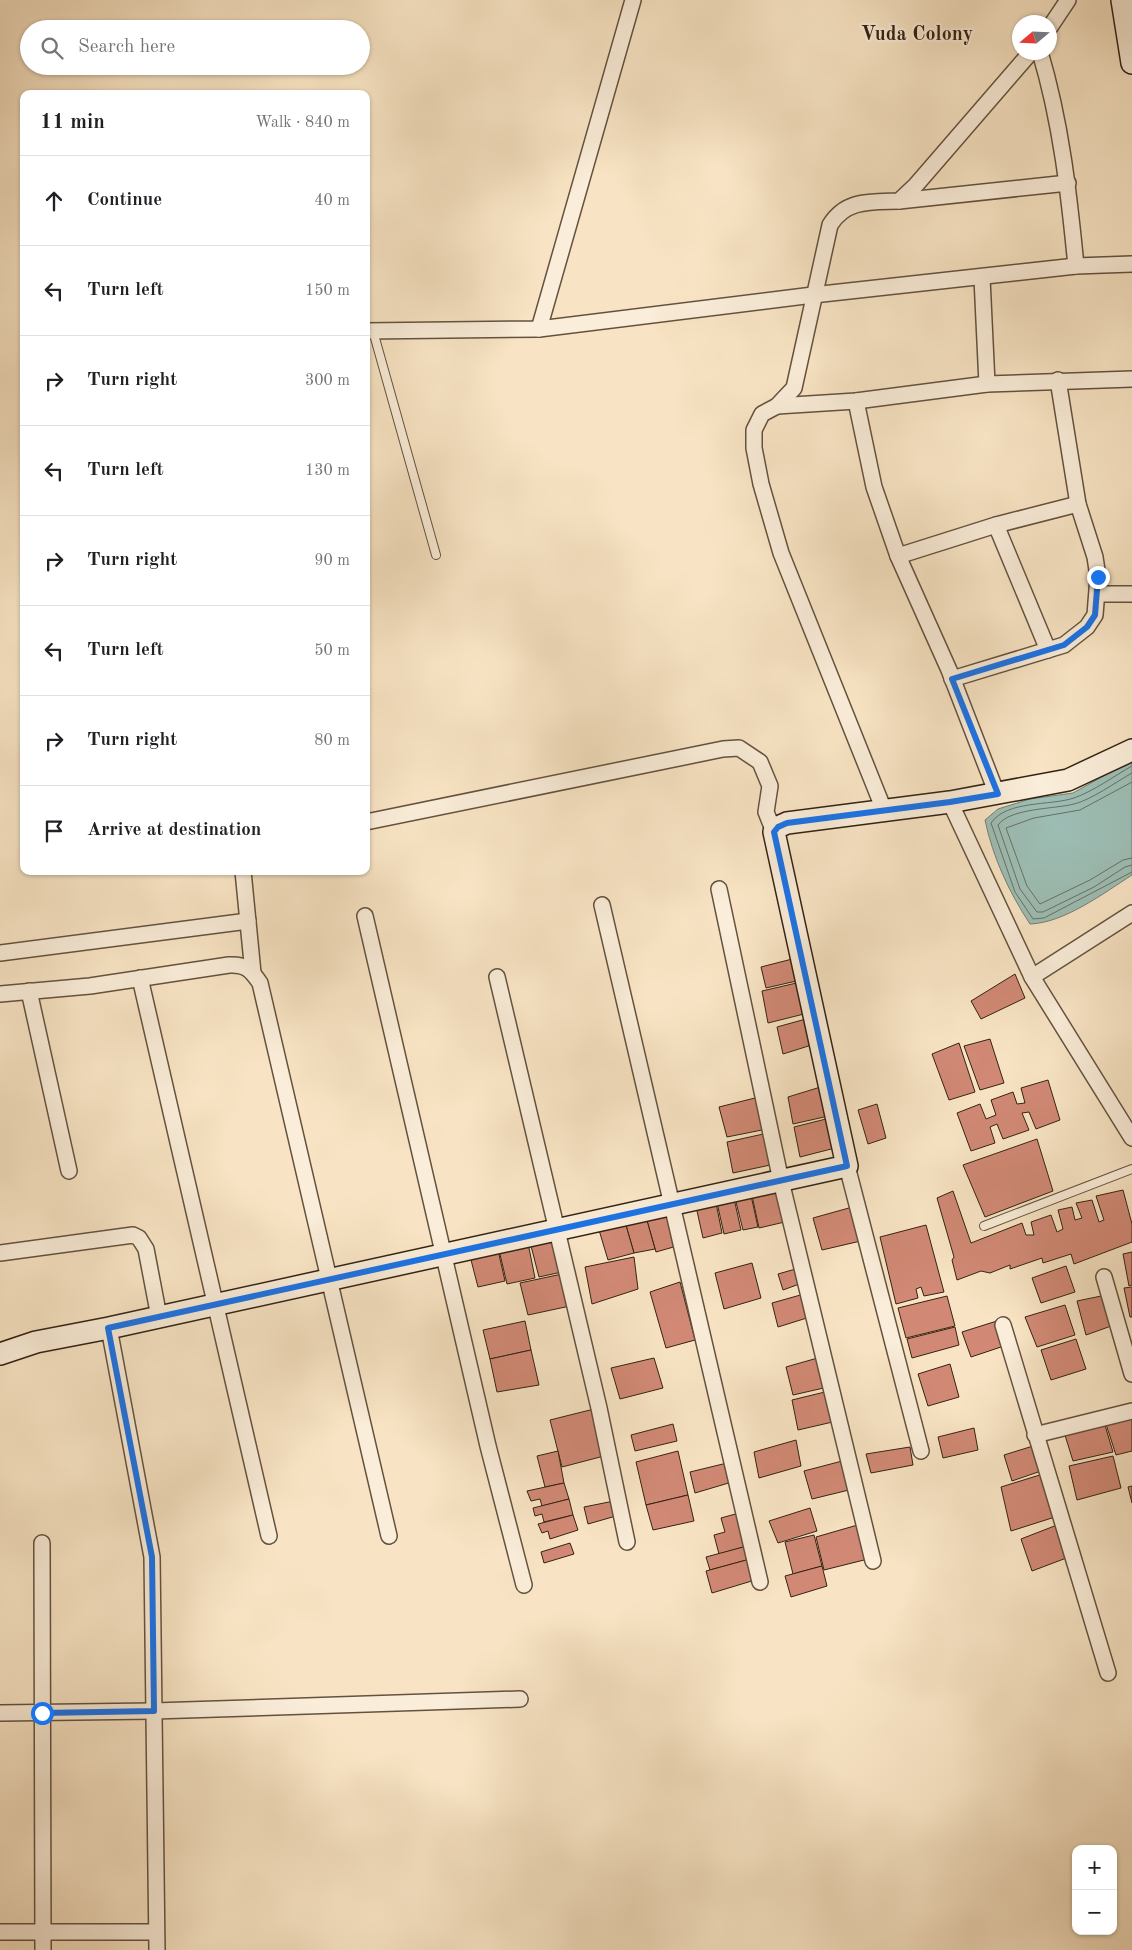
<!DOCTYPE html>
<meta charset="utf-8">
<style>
body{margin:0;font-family:"Old Standard TT",serif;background:#f2f2f2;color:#202124}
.controls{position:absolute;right:15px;bottom:15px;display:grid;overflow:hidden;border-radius:10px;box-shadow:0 1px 4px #0004}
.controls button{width:45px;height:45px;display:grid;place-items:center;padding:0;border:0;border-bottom:1px solid #e0e0e0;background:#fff;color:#202124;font:25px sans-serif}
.compass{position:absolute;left:1012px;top:15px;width:45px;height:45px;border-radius:50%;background:#fff;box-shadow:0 1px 4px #0004;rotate:251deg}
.stop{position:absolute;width:15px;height:15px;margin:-11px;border:4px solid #1a73e8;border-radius:50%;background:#fff}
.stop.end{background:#1a73e8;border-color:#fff;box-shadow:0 1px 5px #0008}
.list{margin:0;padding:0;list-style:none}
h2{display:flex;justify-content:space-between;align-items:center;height:65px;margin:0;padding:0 20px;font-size:21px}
h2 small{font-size:16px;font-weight:400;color:#757577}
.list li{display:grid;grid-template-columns:32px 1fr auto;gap:15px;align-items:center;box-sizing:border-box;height:90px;padding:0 20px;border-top:1px solid #e0e0e0}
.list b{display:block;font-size:19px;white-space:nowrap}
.list em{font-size:16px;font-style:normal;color:#757577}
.icon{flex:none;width:28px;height:28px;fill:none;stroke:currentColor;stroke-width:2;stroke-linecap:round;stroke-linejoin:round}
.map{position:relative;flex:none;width:1132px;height:1950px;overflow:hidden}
.search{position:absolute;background:#fff;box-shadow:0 1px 4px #0004;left:20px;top:20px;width:350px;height:55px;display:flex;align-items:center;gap:12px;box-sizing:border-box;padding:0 18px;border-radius:28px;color:#757577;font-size:19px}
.panel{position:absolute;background:#fff;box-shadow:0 1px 4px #0004;left:20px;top:90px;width:350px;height:785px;border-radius:10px}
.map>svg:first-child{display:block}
.water{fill:#9dbeb5;stroke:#738074}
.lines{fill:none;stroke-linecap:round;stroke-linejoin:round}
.shore{stroke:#687064;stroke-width:1}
.building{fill:#d18975;stroke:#332212}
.lane-casing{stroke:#64523e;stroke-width:10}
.street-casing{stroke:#64523e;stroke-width:18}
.secondary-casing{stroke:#332212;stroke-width:24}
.lane{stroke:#faedd9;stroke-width:8}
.street{stroke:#faedd9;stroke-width:15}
.secondary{stroke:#faedd9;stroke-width:21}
.route{stroke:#1a73e8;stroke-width:6}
.labels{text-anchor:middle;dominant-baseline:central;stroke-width:4.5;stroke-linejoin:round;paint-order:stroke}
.neighbourhood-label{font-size:20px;font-weight:bold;fill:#332212;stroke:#faedd9}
</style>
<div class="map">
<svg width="1132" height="1950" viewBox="0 0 1132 1950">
<rect width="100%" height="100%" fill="#f8e4c4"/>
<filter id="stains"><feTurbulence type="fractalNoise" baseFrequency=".004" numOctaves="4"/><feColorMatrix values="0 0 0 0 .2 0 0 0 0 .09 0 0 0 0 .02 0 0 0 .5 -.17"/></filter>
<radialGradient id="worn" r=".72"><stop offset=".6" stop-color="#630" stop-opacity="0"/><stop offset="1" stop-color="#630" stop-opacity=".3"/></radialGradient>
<path class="water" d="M1132 760V875C1104 893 1064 923 1030 924 1009 892 993 858 985 820L998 809 1030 799 1073 793Z"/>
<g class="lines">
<g class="shore">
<path d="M1132 766C1114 776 1094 791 1074 798 1050 806 1007 800 991 823L1015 892 1033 919 1044 918 1132 872"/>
<path d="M1132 773C1116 782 1091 800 1074 804 1055 809 1010 808 998 825L1020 889 1037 912H1043L1094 887 1125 867 1132 865"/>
<polyline points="1132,782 1080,810 1034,818 1006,828 1027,886 1040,904 1090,880 1123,860 1132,858"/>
</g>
</g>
<g class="building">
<polygon points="800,957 805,979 766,988 761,967"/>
<polygon points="1015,974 1025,998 981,1019 971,1001"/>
<polygon points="805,981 812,1012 768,1023 762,991"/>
<polygon points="813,1017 818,1043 783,1054 777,1027"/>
<polygon points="990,1039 1004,1083 980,1090 964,1046"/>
<polygon points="959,1043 975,1092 949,1100 932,1054"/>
<polygon points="1048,1080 1060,1120 1036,1129 1029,1112 1022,1113 1029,1130 1003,1139 997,1124 990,1127 995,1143 971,1151 957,1113 980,1104 986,1119 996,1115 991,1100 1013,1092 1017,1104 1025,1103 1021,1088"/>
<polygon points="827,1085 833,1115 793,1124 788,1097"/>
<polygon points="763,1096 767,1129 727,1137 719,1107"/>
<polygon points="877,1104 886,1138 868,1144 858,1110"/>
<polygon points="834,1117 839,1147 800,1157 794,1127"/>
<polygon points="768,1133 775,1164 733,1173 727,1142"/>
<polygon points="1037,1139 1053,1191 985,1217 963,1165"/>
<polygon points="780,1184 789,1221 759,1228 751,1191"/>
<polygon points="1123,1190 1132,1224 1132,1242 1074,1264 1071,1254 1043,1263 1042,1258 1010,1269 1010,1265 990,1273 981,1271 957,1280 952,1260 954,1257 937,1198 953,1191 971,1243 1022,1223 1026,1235 1034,1235 1031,1222 1051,1215 1057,1232 1063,1229 1058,1210 1072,1207 1075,1220 1082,1218 1076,1203 1092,1200 1099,1222 1104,1220 1096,1196"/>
<polygon points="750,1191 758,1227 743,1230 734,1194"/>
<polygon points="733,1194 741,1230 724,1234 716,1198"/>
<polygon points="715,1198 722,1233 703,1238 695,1202"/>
<polygon points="856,1206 865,1240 822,1250 813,1218"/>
<polygon points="668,1211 677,1246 656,1252 646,1217"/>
<polygon points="646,1217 655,1249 634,1253 625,1222"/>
<polygon points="625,1222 634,1253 608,1260 599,1230"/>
<polygon points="926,1225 944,1292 924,1296 921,1287 916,1289 918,1298 896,1304 880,1237"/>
<polygon points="554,1237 562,1272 539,1277 530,1242"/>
<polygon points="528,1243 535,1278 507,1284 499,1250"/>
<polygon points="498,1250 505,1281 478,1287 470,1256"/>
<polygon points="1132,1252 1132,1285 1129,1286 1123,1254"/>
<polygon points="634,1257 638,1289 592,1304 585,1267"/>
<polygon points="752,1263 761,1298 724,1309 715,1273"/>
<polygon points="1066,1266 1075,1292 1041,1303 1032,1278"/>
<polygon points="799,1268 802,1283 783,1290 778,1274"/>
<polygon points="562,1274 570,1306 528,1315 520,1283"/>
<polygon points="680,1282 695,1340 666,1348 650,1292"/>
<polygon points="1132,1287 1132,1317 1130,1317 1124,1288"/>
<polygon points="804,1294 810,1317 778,1327 772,1303"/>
<polygon points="1106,1295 1114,1325 1086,1335 1077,1301"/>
<polygon points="947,1296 955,1326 906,1338 898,1308"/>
<polygon points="1065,1305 1075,1335 1037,1347 1025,1317"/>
<polygon points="1000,1320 1007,1345 971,1357 962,1332"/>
<polygon points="525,1321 531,1350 490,1359 483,1330"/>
<polygon points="955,1327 959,1345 912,1358 907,1339"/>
<polygon points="1076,1339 1086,1369 1051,1380 1041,1350"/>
<polygon points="531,1350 539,1385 497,1392 490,1359"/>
<polygon points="821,1357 828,1387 793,1395 786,1367"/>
<polygon points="654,1358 663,1388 620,1399 611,1368"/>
<polygon points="950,1364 959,1397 928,1406 918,1374"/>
<polygon points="829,1391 837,1421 798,1430 792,1400"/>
<polygon points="594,1409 604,1456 562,1467 550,1420"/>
<polygon points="1132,1415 1132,1451 1116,1455 1105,1421"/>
<polygon points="1104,1422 1113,1452 1073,1461 1064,1432"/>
<polygon points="673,1424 677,1441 635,1451 631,1435"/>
<polygon points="974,1428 978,1450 943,1458 938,1437"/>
<polygon points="796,1440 801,1466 759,1478 754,1452"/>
<polygon points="1033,1446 1041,1471 1012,1481 1004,1455"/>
<polygon points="910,1447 913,1465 871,1473 866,1454"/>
<polygon points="558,1451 564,1483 545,1487 537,1456"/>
<polygon points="678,1451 688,1495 646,1505 636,1462"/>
<polygon points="1113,1456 1121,1488 1077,1500 1069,1466"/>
<polygon points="846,1460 853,1489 812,1499 804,1471"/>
<polygon points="727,1463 732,1482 695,1493 690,1472"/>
<polygon points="1043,1474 1055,1517 1011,1531 1001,1487"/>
<polygon points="564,1483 569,1499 542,1506 540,1499 531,1501 527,1491"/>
<polygon points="1132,1486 1132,1503 1128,1487"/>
<polygon points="688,1495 694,1521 653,1530 646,1505"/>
<polygon points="569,1499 573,1515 544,1522 542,1514 535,1516 533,1508"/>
<polygon points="614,1501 616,1516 588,1524 584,1507"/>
<polygon points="810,1508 817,1531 778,1543 769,1521"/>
<polygon points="739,1513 747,1546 719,1554 714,1535 725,1532 721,1518"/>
<polygon points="573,1515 578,1530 550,1539 548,1531 542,1533 538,1524"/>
<polygon points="861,1524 868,1559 824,1570 816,1537"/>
<polygon points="1057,1525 1069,1557 1032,1571 1021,1539"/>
<polygon points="814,1535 822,1566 793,1574 785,1542"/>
<polygon points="570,1543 574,1554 544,1563 541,1552"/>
<polygon points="747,1546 750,1559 710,1570 706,1557"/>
<polygon points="750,1559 755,1580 712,1593 706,1571"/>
<polygon points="822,1566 827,1586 791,1597 785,1576"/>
</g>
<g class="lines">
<defs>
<g id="lane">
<polyline points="373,331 436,555"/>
<polyline points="984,1226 1132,1169"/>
</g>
<g id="street">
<polyline points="1050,27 1068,0"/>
<path d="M1040 52C1061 122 1069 194 1076 266"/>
<polyline points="899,201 1068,183"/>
<polyline points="982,278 987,384"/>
<polyline points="539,329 633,0"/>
<polyline points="366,331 539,329 813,295 1076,266 1132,264"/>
<polyline points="856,401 874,487 898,556 949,670 997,794"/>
<polyline points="777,406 856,401 987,384 1132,379"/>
<polyline points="996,525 1048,650"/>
<polyline points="898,556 996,525 1078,504"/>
<polyline points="1098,594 1132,594"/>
<polyline points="952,679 1064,645 1087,627 1095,615 1098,577 1095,557 1078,504 1058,380"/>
<polyline points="950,802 1032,977 1132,1138"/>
<path d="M884 810 781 553 761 484 754 448V430L762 414 777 406 794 388 830 225C846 199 871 202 899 201L916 185 1031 52"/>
<polyline points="366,822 723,749 739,748 760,762 770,786 766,812 774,832"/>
<polyline points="243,871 253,973"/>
<polyline points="719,889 781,1181 873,1561"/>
<polyline points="602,905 760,1582"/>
<polyline points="365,916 488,1446 524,1585"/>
<polyline points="0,953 248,921"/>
<polyline points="497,977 599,1408 627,1542"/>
<polyline points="1032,977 1132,913"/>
<polyline points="140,978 269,1536"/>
<polyline points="29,991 69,1171"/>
<path d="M0 994 90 986 229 965C246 964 251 970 260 983L389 1536"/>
<polyline points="847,1166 921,1451"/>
<polyline points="0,1253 133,1235 139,1238 146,1249 159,1317"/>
<polyline points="1104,1277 1132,1374"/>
<polyline points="1003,1325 1108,1673"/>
<polyline points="109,1328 152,1557 157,1950"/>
<polyline points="1035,1435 1132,1411"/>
<polyline points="42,1543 43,1950"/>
<polyline points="0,1713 154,1711 520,1699"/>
<polyline points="0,1932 156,1932"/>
</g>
<g id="secondary">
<polyline points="1122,0 1132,63"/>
<polyline points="0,1354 36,1342 109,1328 847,1166 774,832 778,827 787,823 950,802 1068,780 1132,750"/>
</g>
</defs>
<use href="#lane" class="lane-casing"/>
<use href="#street" class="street-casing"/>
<use href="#secondary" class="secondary-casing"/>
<use href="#lane" class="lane"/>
<use href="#street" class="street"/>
<use href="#secondary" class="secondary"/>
</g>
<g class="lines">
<polyline class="route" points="42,1713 154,1711 152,1557 108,1328 847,1166 774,832 778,827 787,823 950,802 998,794 952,679 1064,645 1087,627 1095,615 1098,577"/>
</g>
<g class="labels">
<g class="neighbourhood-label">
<text x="917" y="35">Vuda Colony</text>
</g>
</g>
<rect width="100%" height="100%" filter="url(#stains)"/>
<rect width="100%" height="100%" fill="url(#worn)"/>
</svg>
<div class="controls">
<button>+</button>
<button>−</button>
</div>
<svg class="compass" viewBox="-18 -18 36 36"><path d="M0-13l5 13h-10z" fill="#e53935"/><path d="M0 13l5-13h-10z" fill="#757577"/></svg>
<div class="stop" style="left:42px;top:1713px"></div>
<div class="stop end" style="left:1098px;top:577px"></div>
<div class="search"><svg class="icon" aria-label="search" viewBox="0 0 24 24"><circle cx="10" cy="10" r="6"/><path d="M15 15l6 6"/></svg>Search here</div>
<section class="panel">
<h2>11 min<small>Walk · 840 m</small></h2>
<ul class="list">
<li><svg class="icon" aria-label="ahead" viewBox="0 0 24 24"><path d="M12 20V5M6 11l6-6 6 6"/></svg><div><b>Continue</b></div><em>40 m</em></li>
<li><svg class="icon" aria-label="left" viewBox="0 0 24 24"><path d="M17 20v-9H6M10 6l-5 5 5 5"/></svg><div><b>Turn left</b></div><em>150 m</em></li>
<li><svg class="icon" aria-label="right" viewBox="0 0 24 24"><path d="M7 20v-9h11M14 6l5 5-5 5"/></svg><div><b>Turn right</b></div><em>300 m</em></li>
<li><svg class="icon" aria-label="left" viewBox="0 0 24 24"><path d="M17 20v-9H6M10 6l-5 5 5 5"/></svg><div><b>Turn left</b></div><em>130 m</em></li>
<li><svg class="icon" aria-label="right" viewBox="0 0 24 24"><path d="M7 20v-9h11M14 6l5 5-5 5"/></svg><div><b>Turn right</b></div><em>90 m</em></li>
<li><svg class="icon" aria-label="left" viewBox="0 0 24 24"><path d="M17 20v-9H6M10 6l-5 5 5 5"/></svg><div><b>Turn left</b></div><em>50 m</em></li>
<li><svg class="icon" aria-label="right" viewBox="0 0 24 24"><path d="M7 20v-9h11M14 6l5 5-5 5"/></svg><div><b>Turn right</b></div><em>80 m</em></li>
<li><svg class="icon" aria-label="arrive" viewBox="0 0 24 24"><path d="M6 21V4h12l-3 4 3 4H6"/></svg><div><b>Arrive at destination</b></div></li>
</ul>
</section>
</div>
